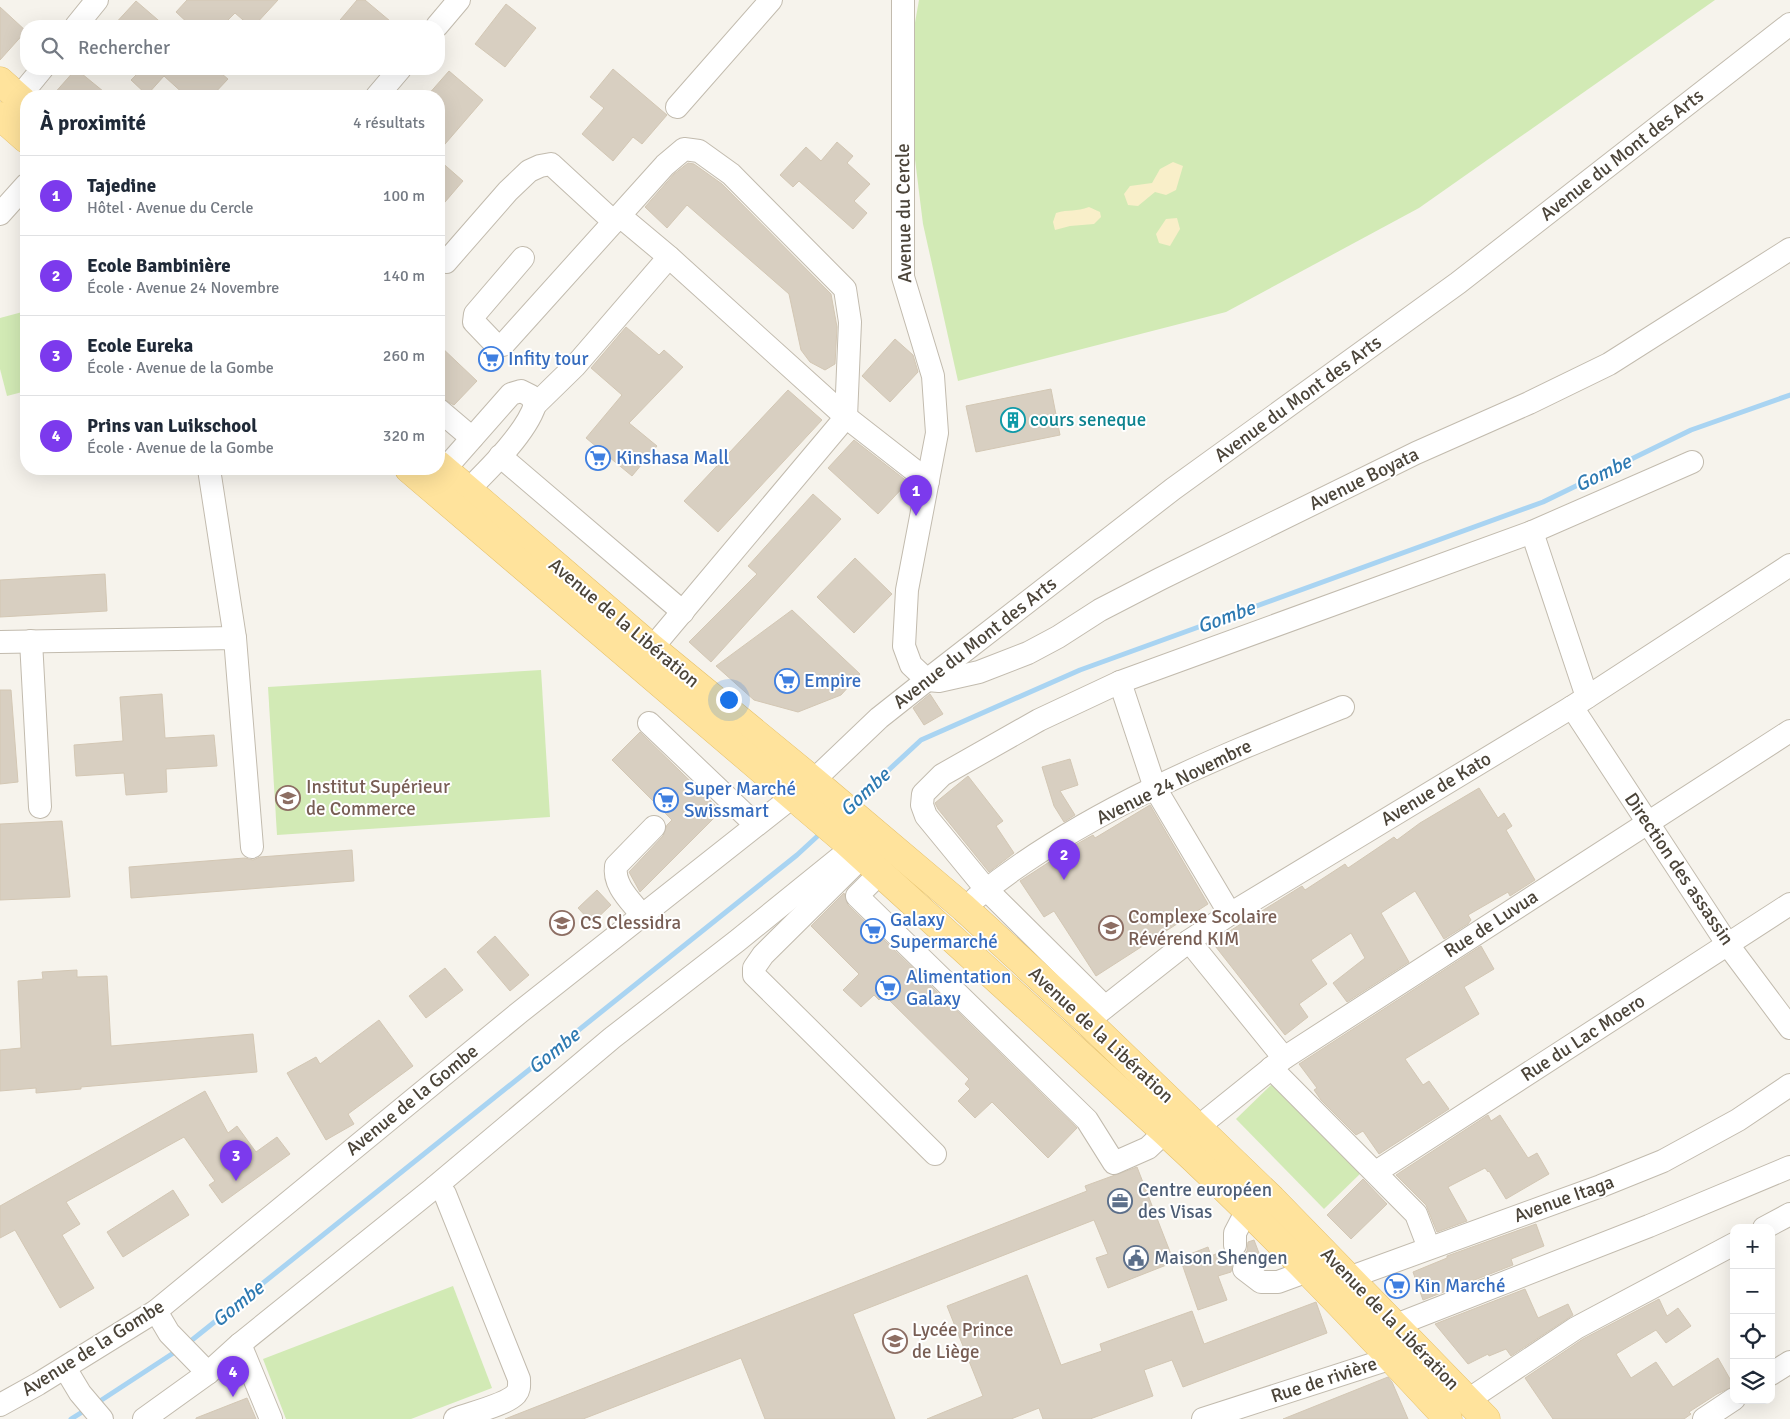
<!DOCTYPE html>
<html lang="fr">
<meta charset="utf-8">
<style>
body{margin:0;font-family:Signika,sans-serif;background:#f2f2f3;color:#1f2937}
.controls{position:absolute;right:15px;bottom:15px;display:grid;overflow:hidden;border-radius:10px;box-shadow:0 5px 20px #0002}
.controls button{width:45px;height:45px;display:grid;place-items:center;padding:0;border:0;border-bottom:1px solid #e0e1e3;background:#fff;color:#1f2937;font:25px sans-serif}
.you{position:absolute;left:728px;top:699px;width:18px;height:18px;margin:-12px;border:4px solid #fff;border-radius:50%;background:#1a73e8;box-shadow:0 0 0 8px #1a73e833}
.badge{display:grid;place-items:center;width:32px;height:32px;border-radius:50%;background:#7c3aed;color:#fff;font-size:16px;font-weight:700}
.pin{position:absolute;translate:-50% -41px;filter:drop-shadow(0 1px 2px #0008)}
.pin::after{content:'';position:absolute;top:26px;width:18px;height:15px;background:inherit;clip-path:polygon(0 0,100% 0,50% 100%)}
.list{margin:0;padding:0;list-style:none}
h2{display:flex;justify-content:space-between;align-items:center;height:65px;margin:0;padding:0 20px;font-size:21px}
h2 small{font-size:16px;font-weight:400;color:#747a83}
.list li{display:grid;grid-template-columns:32px 1fr auto;gap:15px;align-items:center;box-sizing:border-box;height:80px;padding:0 20px;border-top:1px solid #e0e1e3}
.list b{display:block;font-size:19px;white-space:nowrap}
.list p{margin:0;font-size:16px;white-space:nowrap;color:#747a83}
.list em{font-size:16px;font-style:normal;color:#747a83}
.icon{flex:none;width:28px;height:28px;fill:none;stroke:currentColor;stroke-width:2;stroke-linecap:round;stroke-linejoin:round}
.map{position:relative;flex:none;width:1790px;height:1419px;overflow:hidden}
.search{position:absolute;background:#fff;box-shadow:0 5px 20px #0002;left:20px;top:20px;width:425px;height:55px;display:flex;align-items:center;gap:12px;box-sizing:border-box;padding:0 18px;border-radius:20px;color:#747a83;font-size:19px}
.panel{position:absolute;background:#fff;box-shadow:0 5px 20px #0002;left:20px;top:90px;width:425px;height:385px;border-radius:20px}
.map>svg:first-child{display:block}
.green{fill:#d2eab5}
.sand{fill:#f9efc9}
.lines{fill:none;stroke-linecap:round;stroke-linejoin:round}
.stream{stroke:#a9d4f2;stroke-width:5}
.building{fill:#d8cfc1;stroke:#d3c7b4}
.minor-casing{stroke:#c2bbae;stroke-width:24}
.major-casing{stroke:#e6c16a;stroke-width:29}
.minor{stroke:#fff;stroke-width:22}
.major{stroke:#ffe39c;stroke-width:28}
.labels{text-anchor:middle;dominant-baseline:central;stroke-width:4;stroke-linejoin:round;paint-order:stroke}
.street-label{font-size:19px;fill:#4b4439;stroke:#fff}
.shop-label{font-size:19px;fill:#366cbe;stroke:#fff;text-anchor:start}
.culture-label{font-size:19px;fill:#0d838f;stroke:#fff;text-anchor:start}
.education-label{font-size:19px;fill:#785e54;stroke:#fff;text-anchor:start}
.service-label{font-size:19px;fill:#4e5e75;stroke:#fff;text-anchor:start}
.water-label{font-size:20px;font-style:italic;fill:#2e7ab2;stroke:#fff}
</style>
<div class="map">
<svg width="1790" height="1419" viewBox="0 0 1790 1419">
<rect width="100%" height="100%" fill="#f6f3ec"/>
<g class="green">
<polygon points="919,0 1715,0 1419,208 1226,312 958,381 923,224 905,79"/>
<polygon points="26,311 26,391 7,396 0,369 0,318"/>
<polygon points="541,670 550,817 277,835 268,687"/>
<polygon points="1276,1080 1364,1170 1324,1209 1236,1119"/>
<polygon points="453,1286 492,1388 411,1419 286,1419 263,1359"/>
</g>
<g class="sand">
<polygon points="1173,162 1183,166 1176,190 1166,195 1155,192 1138,206 1128,205 1124,194 1130,186 1152,183 1160,169"/>
<path d="M1089 207 1100 212 1101 217 1094 224 1070 226 1055 230 1053 222 1056 213C1069 209 1076 212 1089 207Z"/>
<polygon points="1177,218 1180,229 1170,246 1159,243 1156,234 1166,219"/>
</g>
<g class="lines">
<g class="stream">
<polyline points="852,804 921,740 1080,670 1543,502 1691,430 1790,395"/>
<polyline points="187,1344 797,855 822,832"/>
<polyline points="97,1403 178,1350"/>
<polyline points="71,1419 87,1409"/>
</g>
</g>
<g class="building">
<polygon points="187,0 278,0 254,26 250,26 235,13 222,26 191,26 176,12"/>
<polygon points="357,0 365,0 396,26 335,26"/>
<polygon points="136,1 165,26 113,26"/>
<polygon points="506,4 536,28 505,67 475,44"/>
<polygon points="0,7 26,31 0,60"/>
<polygon points="76,69 109,96 52,96"/>
<polygon points="142,69 216,69 228,79 212,96 186,96 164,76 147,95 131,80"/>
<polygon points="613,69 667,115 642,144 633,137 613,161 582,134 604,108 590,97"/>
<polygon points="449,71 483,100 439,151 439,96 427,96"/>
<polygon points="837,142 853,156 847,163 870,184 854,201 867,213 853,229 799,181 793,187 780,175 806,147 821,161"/>
<polygon points="439,160 463,181 439,209"/>
<polygon points="688,163 694,164 722,184 831,294 837,327 835,364 825,370 810,362 801,350 789,294 687,205 667,228 645,207 674,174"/>
<polygon points="626,327 659,355 664,350 683,367 629,423 657,446 632,476 586,438 622,395 591,368"/>
<polygon points="895,339 913,355 918,372 890,402 862,376"/>
<polygon points="439,345 477,381 454,405 439,397"/>
<polygon points="1051,389 1060,435 976,452 966,406"/>
<polygon points="788,390 822,420 718,532 684,501"/>
<polygon points="854,440 908,482 878,514 828,468"/>
<polygon points="813,494 841,519 711,662 689,642 757,574 748,566"/>
<polygon points="855,558 892,594 854,633 817,597"/>
<polygon points="105,574 107,611 0,617 0,580"/>
<polygon points="792,610 860,674 841,695 798,712 754,700 716,666"/>
<polygon points="0,690 11,690 18,782 0,784"/>
<polygon points="162,694 165,738 214,735 217,766 166,769 167,792 126,795 124,773 76,776 74,745 123,741 120,697"/>
<polygon points="930,694 943,714 924,725 913,708"/>
<polygon points="640,732 721,811 640,892 629,872 663,836 667,825 672,820 612,760"/>
<polygon points="1070,759 1078,785 1060,791 1075,815 1064,822 1054,806 1042,767"/>
<polygon points="968,776 1003,821 996,826 1014,853 989,872 938,809 935,803"/>
<polygon points="1479,788 1498,818 1504,813 1512,826 1506,830 1535,880 1510,896 1508,892 1468,915 1471,920 1468,924 1444,939 1415,891 1381,913 1409,962 1347,1002 1333,983 1365,958 1351,933 1311,960 1327,984 1299,1004 1308,1017 1285,1035 1212,942 1302,886 1305,890 1345,864 1348,868 1394,837 1397,840 1420,823"/>
<polygon points="1150,805 1208,904 1096,976 1054,911 1044,917 1020,881 1077,844 1093,835 1095,838"/>
<polygon points="62,821 70,897 0,900 0,824"/>
<polygon points="352,850 354,881 131,898 129,867 245,858 253,860 260,857"/>
<polygon points="597,890 611,905 592,923 578,908"/>
<polygon points="844,893 848,905 1077,1128 1048,1158 992,1102 975,1118 958,1101 970,1089 965,1084 969,1079 884,995 879,1000 874,995 861,1007 843,990 859,974 811,926"/>
<polygon points="495,936 529,975 510,991 477,952"/>
<polygon points="1481,946 1494,969 1464,987 1479,1014 1405,1059 1423,1085 1429,1081 1449,1109 1379,1154 1363,1131 1356,1135 1321,1100 1314,1090 1317,1088 1299,1064"/>
<polygon points="445,968 463,990 426,1018 409,996"/>
<polygon points="77,970 77,977 107,976 111,1046 253,1034 257,1072 81,1087 81,1089 36,1093 36,1088 0,1091 0,1050 21,1048 18,981 43,979 42,972"/>
<polygon points="379,1020 413,1066 348,1114 354,1124 326,1140 287,1073 316,1057 320,1064"/>
<polygon points="205,1091 228,1133 237,1126 256,1152 277,1137 290,1154 222,1203 209,1185 215,1181 184,1137 66,1202 80,1224 62,1235 94,1288 60,1308 15,1230 0,1238 0,1206"/>
<polygon points="1488,1115 1491,1121 1500,1115 1528,1158 1537,1153 1549,1174 1506,1199 1489,1171 1488,1172 1485,1168 1448,1187 1467,1221 1437,1232 1426,1205 1396,1175"/>
<polygon points="1137,1167 1174,1262 1108,1288 1096,1258 1108,1254 1094,1220 853,1314 895,1419 765,1419 741,1358 583,1419 505,1419 1087,1191 1085,1186"/>
<polygon points="1363,1179 1387,1204 1351,1239 1327,1215"/>
<polygon points="173,1190 189,1215 123,1257 107,1232"/>
<polygon points="1536,1224 1544,1246 1511,1259 1513,1265 1423,1300 1413,1272 1447,1258 1447,1256"/>
<polygon points="1254,1240 1262,1261 1257,1262 1246,1256 1241,1257 1247,1251 1248,1242"/>
<polygon points="1208,1247 1211,1256 1223,1251 1229,1257 1238,1257 1233,1261 1231,1272 1218,1276 1227,1300 1198,1310 1180,1258"/>
<polygon points="1027,1275 1061,1365 1102,1351 1100,1344 1192,1311 1204,1344 1316,1302 1327,1333 1183,1387 1172,1360 1144,1370 1153,1396 1090,1419 1043,1419 1039,1408 1011,1419 927,1419 983,1396 947,1306"/>
<polygon points="1525,1289 1538,1318 1568,1304 1573,1315 1511,1356 1506,1349 1489,1356 1488,1354 1468,1364 1435,1324"/>
<polygon points="1659,1299 1667,1316 1678,1308 1691,1326 1666,1343 1656,1330 1616,1354 1631,1378 1656,1362 1673,1387 1718,1358 1734,1386 1717,1394 1689,1412 1691,1414 1684,1419 1553,1419 1525,1378 1583,1339"/>
<polygon points="1388,1377 1392,1382 1408,1419 1283,1419"/>
<polygon points="247,1398 256,1419 196,1419 196,1418"/>
</g>
<g class="lines">
<defs>
<g id="minor">
<polyline points="903,0 903,277 933,376 937,433 907,590 904,646 911,665 927,680 939,681 979,672 1028,653 1058,637 1100,610 1160,579 1416,453 1529,403 1609,364 1790,249"/>
<polyline points="76,26 97,0"/>
<polyline points="437,26 459,0"/>
<polyline points="377,96 400,69"/>
<polyline points="19,97 42,69"/>
<polyline points="677,107 771,0"/>
<polyline points="0,214 26,185"/>
<polyline points="620,216 669,257 846,417 928,481"/>
<polyline points="523,258 475,314 474,322 497,346 503,345 665,165 684,149 699,151 731,174 845,289 850,322 846,417 652,648"/>
<polyline points="446,262 508,191 529,171 540,166 551,164 614,222"/>
<polyline points="535,405 575,366 669,257"/>
<polyline points="439,410 472,438"/>
<polyline points="500,456 683,612"/>
<polyline points="209,469 235,638"/>
<path d="M444 470 511 394 521 391 531 396 535 405C526 433 489 469 468 490"/>
<polyline points="1532,532 1587,697"/>
<polyline points="31,641 40,807"/>
<polyline points="0,642 235,638 252,847"/>
<polyline points="1120,682 1155,788 1230,914"/>
<polyline points="1572,707 1728,945 1790,1028"/>
<polyline points="649,723 756,825"/>
<polyline points="863,856 763,955 754,968 754,975 935,1154"/>
<polyline points="881,872 857,896 1087,1120 1114,1163 1148,1148 1165,1132"/>
<path d="M976 898C1083 811 1216 758 1343 707"/>
<path d="M641 914C630 900 613 885 616 866L654 827"/>
<polyline points="1189,941 1284,1058"/>
<polyline points="1105,1007 986,889 926,816 922,805 923,794 942,775 1039,720 1120,682 1532,532 1692,462"/>
<polyline points="1094,1016 1189,941 1230,914 1572,707 1790,565"/>
<polyline points="1271,1068 1416,1214 1429,1248"/>
<polyline points="1198,1127 1284,1058 1790,731"/>
<polyline points="1376,1172 1790,904"/>
<polyline points="435,1187 612,1038 737,941 853,847"/>
<polyline points="1764,1228 1790,1214"/>
<polyline points="1235,1245 1235,1233 1247,1210"/>
<polyline points="1244,1269 1261,1282 1278,1282 1308,1271"/>
<polyline points="1336,1285 1351,1277 1601,1186 1663,1161 1738,1120 1790,1085"/>
<polyline points="156,1311 169,1333 208,1373"/>
<polyline points="1396,1325 1649,1226 1790,1167"/>
<polyline points="240,1344 271,1419"/>
<polyline points="65,1368 80,1393 102,1419"/>
<polyline points="1771,1374 1790,1362"/>
<polyline points="1468,1400 1576,1328 1734,1244"/>
<polyline points="0,1405 38,1384 156,1311 520,1012 815,779 879,718 927,680 1173,489 1458,283 1790,24"/>
<path d="M144 1419 208 1373 240 1344 435 1187 441 1189 445 1194 519 1379C519 1385 520 1389 516 1394 506 1405 470 1413 455 1419"/>
<polyline points="1203,1419 1392,1358 1404,1352"/>
<polyline points="1704,1419 1734,1399"/>
</g>
<g id="major">
<polyline points="0,81 26,104"/>
<polyline points="0,116 26,139"/>
<polyline points="439,465 652,648 815,782 964,908 1087,1021 1272,1199 1486,1419"/>
<path d="M409 469 844 840 1165 1132C1264 1223 1357 1321 1448 1419"/>
</g>
</defs>
<use href="#minor" class="minor-casing"/>
<use href="#major" class="major-casing"/>
<use href="#minor" class="minor"/>
<use href="#major" class="major"/>
</g>
<defs>
<symbol id="supermarket-ring" viewBox="-11 -11 22 22"><circle r="9.5" fill="#fff" stroke="#3f7fe0" stroke-width="1.5"/><path d="M-6-5.5h2.5l.6 2H6L4.5 2H-2.5L-4.4-4H-6ZM-1.5 3.2a1.3 1.3 0 1 0 .1 0ZM3 3.2a1.3 1.3 0 1 0 .1 0Z" fill="#3f7fe0"/></symbol>
<symbol id="building-ring" viewBox="-11 -11 22 22"><circle r="9.5" fill="#fff" stroke="#0f9aa8" stroke-width="1.5"/><path d="M-4-6H4V6H1V3H-1V6H-4ZM-2.5-4.3h1.7v1.8h-1.7ZM.8-4.3h1.7v1.8H.8ZM-2.5-1h1.7V.8h-1.7ZM.8-1h1.7V.8H.8Z" fill="#0f9aa8"/></symbol>
<symbol id="university-ring" viewBox="-11 -11 22 22"><circle r="9.5" fill="#fff" stroke="#8d6e63" stroke-width="1.5"/><path d="M0-5L7-2L0 1L-7-2ZM-4 1L0 2.5L4 1V4Q0 6-4 4Z" fill="#8d6e63"/></symbol>
<symbol id="school-ring" viewBox="-11 -11 22 22"><circle r="9.5" fill="#fff" stroke="#8d6e63" stroke-width="1.5"/><path d="M0-5L7-2L0 1L-7-2ZM-4 1L0 2.5L4 1V4Q0 6-4 4Z" fill="#8d6e63"/></symbol>
<symbol id="office-ring" viewBox="-11 -11 22 22"><circle r="9.5" fill="#fff" stroke="#5c6f8a" stroke-width="1.5"/><path d="M-6-3h4V-5.5h4V-3h4V5H-6ZM-1-4.5V-3h2v-1.5ZM-6 0V1H6V0Z" fill="#5c6f8a"/></symbol>
<symbol id="civic-ring" viewBox="-11 -11 22 22"><circle r="9.5" fill="#fff" stroke="#5c6f8a" stroke-width="1.5"/><path d="M-.6-6.5H3V-4.5H.6V-3L4-1V1h2V6H-6V1h2V-1L-.6-3ZM-1.2 2.5V6h2.4V2.5Z" fill="#5c6f8a"/></symbol>
</defs>
<g fill-rule="evenodd">
<use href="#supermarket-ring" x="477" y="345" width="28" height="28"/>
<use href="#building-ring" x="999" y="406" width="28" height="28"/>
<use href="#supermarket-ring" x="584" y="444" width="28" height="28"/>
<use href="#supermarket-ring" x="773" y="667" width="28" height="28"/>
<use href="#university-ring" x="274" y="784" width="28" height="28"/>
<use href="#supermarket-ring" x="652" y="786" width="28" height="28"/>
<use href="#school-ring" x="548" y="909" width="28" height="28"/>
<use href="#school-ring" x="1097" y="914" width="28" height="28"/>
<use href="#supermarket-ring" x="859" y="917" width="28" height="28"/>
<use href="#supermarket-ring" x="874" y="974" width="28" height="28"/>
<use href="#office-ring" x="1106" y="1187" width="28" height="28"/>
<use href="#civic-ring" x="1122" y="1244" width="28" height="28"/>
<use href="#supermarket-ring" x="1383" y="1272" width="28" height="28"/>
<use href="#school-ring" x="881" y="1327" width="28" height="28"/>
</g>
<g class="labels">
<g class="street-label">
<text transform="translate(1622 155) rotate(-38)">Avenue du Mont des Arts</text>
<text transform="translate(904 213) rotate(-91)">Avenue du Cercle</text>
<text transform="translate(1298 399) rotate(-36)">Avenue du Mont des Arts</text>
<text transform="translate(1364 479) rotate(-26)">Avenue Boyata</text>
<text transform="translate(624 623) rotate(40)">Avenue de la Libération</text>
<text transform="translate(975 643) rotate(-38)">Avenue du Mont des Arts</text>
<text transform="translate(1174 782) rotate(-26)">Avenue 24 Novembre</text>
<text transform="translate(1436 789) rotate(-31)">Avenue de Kato</text>
<text transform="translate(1679 869) rotate(56)">Direction des assassin</text>
<text transform="translate(1491 924) rotate(-33)">Rue de Luvua</text>
<text transform="translate(1101 1035) rotate(43)">Avenue de la Libération</text>
<text transform="translate(1583 1038) rotate(-33)">Rue du Lac Moero</text>
<text transform="translate(412 1100) rotate(-39)">Avenue de la Gombe</text>
<text transform="translate(1564 1199) rotate(-20)">Avenue Itaga</text>
<text transform="translate(1390 1319) rotate(46)">Avenue de la Libération</text>
<text transform="translate(93 1348) rotate(-32)">Avenue de la Gombe</text>
<text transform="translate(1324 1380) rotate(-18)">Rue de rivière</text>
</g>
<g class="shop-label">
<text x="508" y="359">Infity tour</text>
<text x="616" y="458">Kinshasa Mall</text>
<text x="804" y="681">Empire</text>
<text x="684" y="789">Super Marché<tspan x="684" dy="22">Swissmart</tspan></text>
<text x="890" y="920">Galaxy<tspan x="890" dy="22">Supermarché</tspan></text>
<text x="906" y="977">Alimentation<tspan x="906" dy="22">Galaxy</tspan></text>
<text x="1414" y="1286">Kin Marché</text>
</g>
<g class="culture-label">
<text x="1030" y="420">cours seneque</text>
</g>
<g class="education-label">
<text x="306" y="787">Institut Supérieur<tspan x="306" dy="22">de Commerce</tspan></text>
<text x="1128" y="917">Complexe Scolaire<tspan x="1128" dy="22">Révérend KIM</tspan></text>
<text x="580" y="923">CS Clessidra</text>
<text x="912" y="1330">Lycée Prince<tspan x="912" dy="22">de Liège</tspan></text>
</g>
<g class="service-label">
<text x="1138" y="1190">Centre européen<tspan x="1138" dy="22">des Visas</tspan></text>
<text x="1154" y="1258">Maison Shengen</text>
</g>
<g class="water-label">
<text transform="translate(1603 473) rotate(-26)">Gombe</text>
<text transform="translate(1226 617) rotate(-20)">Gombe</text>
<text transform="translate(865 792) rotate(-43)">Gombe</text>
<text transform="translate(554 1051) rotate(-39)">Gombe</text>
<text transform="translate(238 1304) rotate(-39)">Gombe</text>
</g>
</g>
</svg>
<div class="controls">
<button>+</button>
<button>−</button>
<button><svg class="icon" aria-label="locate" viewBox="0 0 24 24"><circle cx="12" cy="12" r="6"/><path d="M12 2v4M12 18v4M2 12h4M18 12h4"/></svg></button>
<button><svg class="icon" aria-label="layers" viewBox="0 0 24 24"><path d="M12 4l9 5-9 5-9-5zM3 14l9 5 9-5"/></svg></button>
</div>
<div class="you"></div>
<div class="pin badge" style="left:916px;top:516px">1</div>
<div class="pin badge" style="left:1064px;top:880px">2</div>
<div class="pin badge" style="left:236px;top:1181px">3</div>
<div class="pin badge" style="left:233px;top:1397px">4</div>
<div class="search"><svg class="icon" aria-label="search" viewBox="0 0 24 24"><circle cx="10" cy="10" r="6"/><path d="M15 15l6 6"/></svg>Rechercher</div>
<section class="panel">
<h2>À proximité<small>4 résultats</small></h2>
<ul class="list">
<li><span class="badge">1</span><div><b>Tajedine</b><p>Hôtel · Avenue du Cercle</p></div><em>100 m</em></li>
<li><span class="badge">2</span><div><b>Ecole Bambinière</b><p>École · Avenue 24 Novembre</p></div><em>140 m</em></li>
<li><span class="badge">3</span><div><b>Ecole Eureka</b><p>École · Avenue de la Gombe</p></div><em>260 m</em></li>
<li><span class="badge">4</span><div><b>Prins van Luikschool</b><p>École · Avenue de la Gombe</p></div><em>320 m</em></li>
</ul>
</section>
</div>
